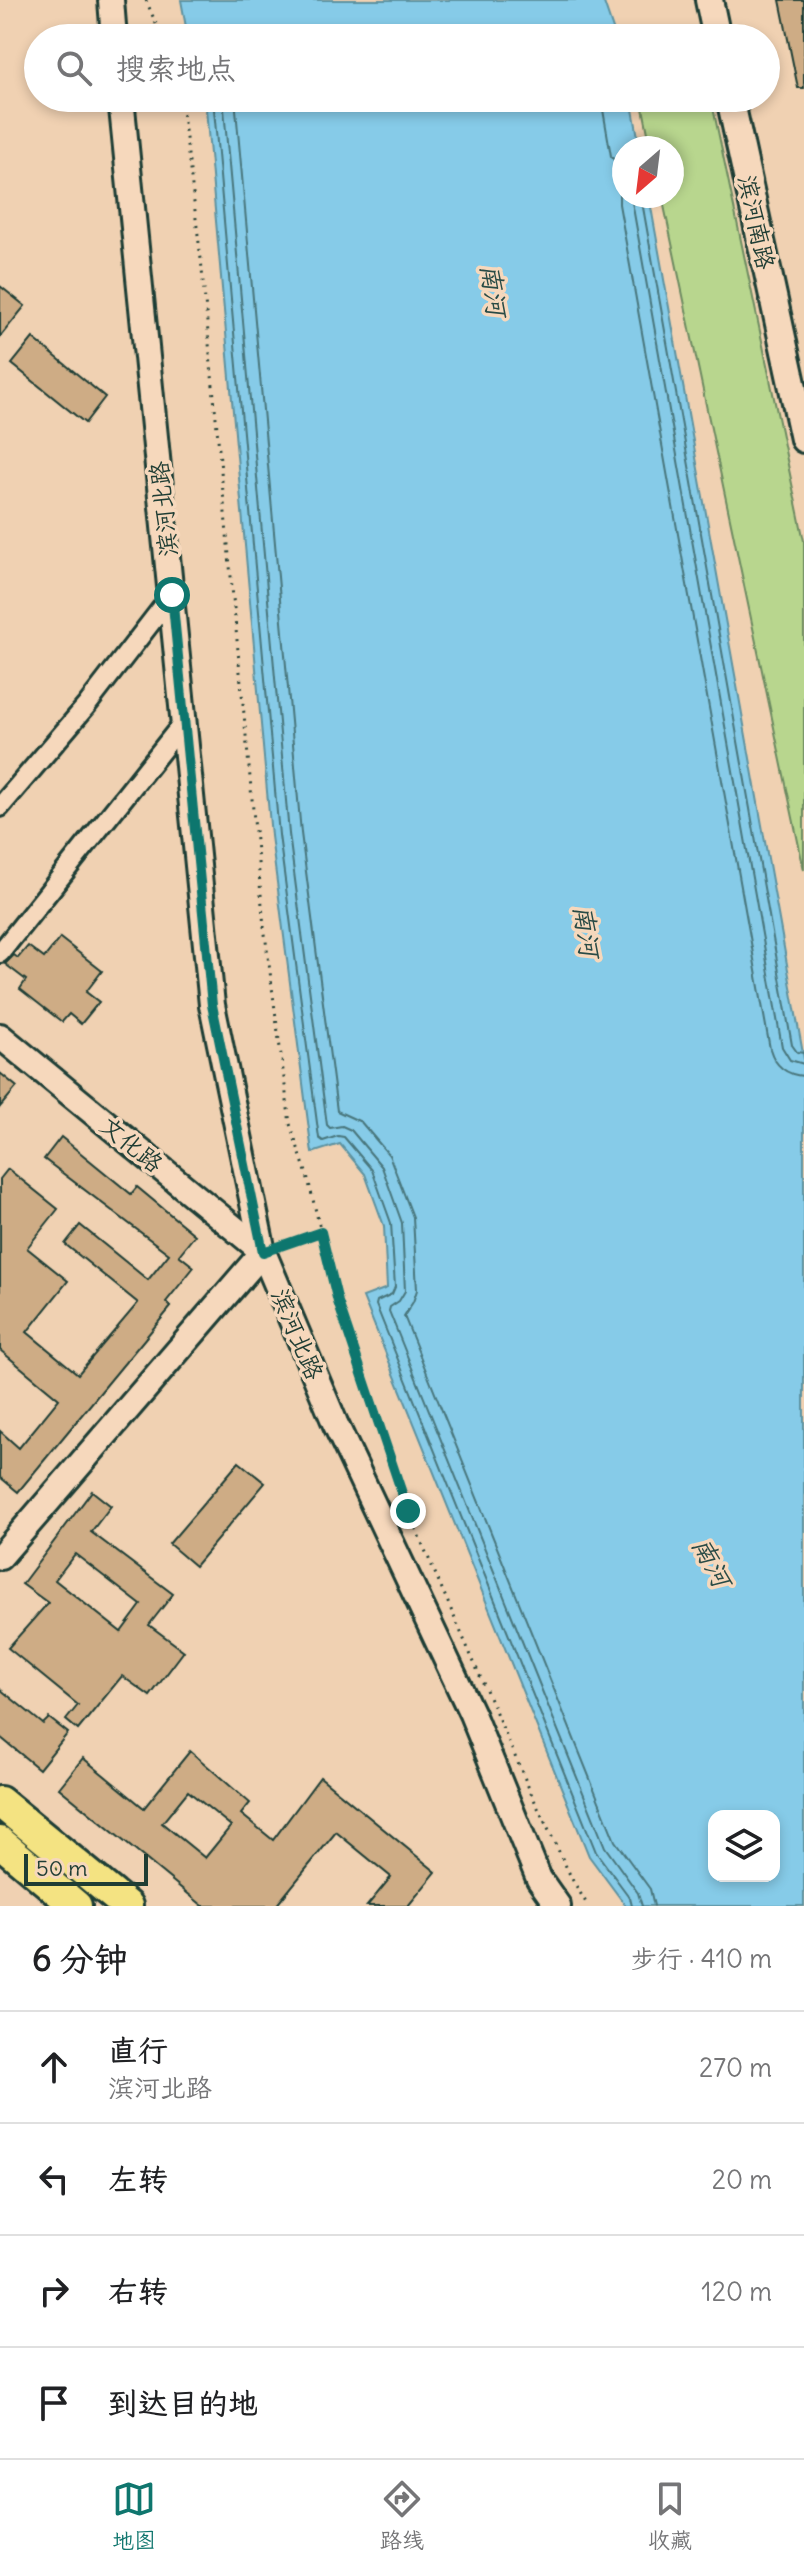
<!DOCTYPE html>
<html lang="zh">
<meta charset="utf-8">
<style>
body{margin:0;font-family:Delius,"LXGW WenKai TC",sans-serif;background:#f6f6f6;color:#202124}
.controls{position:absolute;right:24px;bottom:24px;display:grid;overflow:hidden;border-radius:16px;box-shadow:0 4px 12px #0003}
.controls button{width:72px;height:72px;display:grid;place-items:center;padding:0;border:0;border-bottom:2px solid #e0e0e0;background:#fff;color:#202124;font:40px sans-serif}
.compass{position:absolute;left:612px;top:136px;width:72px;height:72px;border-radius:50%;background:#fff;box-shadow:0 4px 12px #0003;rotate:208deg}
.scale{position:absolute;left:24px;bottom:20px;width:124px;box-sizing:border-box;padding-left:8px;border:4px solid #1f3d34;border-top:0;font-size:22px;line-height:28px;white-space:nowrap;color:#1f3d34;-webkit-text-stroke:6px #f6d8bc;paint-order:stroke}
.stop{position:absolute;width:24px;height:24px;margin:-18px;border:6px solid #0f766e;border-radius:50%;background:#fff}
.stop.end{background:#0f766e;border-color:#fff;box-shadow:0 2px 8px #0008}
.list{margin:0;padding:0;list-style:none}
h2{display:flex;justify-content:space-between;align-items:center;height:104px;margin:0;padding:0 32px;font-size:34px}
h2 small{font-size:26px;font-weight:400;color:#757577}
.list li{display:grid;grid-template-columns:52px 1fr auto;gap:24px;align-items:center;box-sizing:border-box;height:112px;padding:0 32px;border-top:2px solid #e0e0e0}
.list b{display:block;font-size:30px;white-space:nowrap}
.list p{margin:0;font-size:26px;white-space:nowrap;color:#757577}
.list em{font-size:26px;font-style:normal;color:#757577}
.icon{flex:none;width:44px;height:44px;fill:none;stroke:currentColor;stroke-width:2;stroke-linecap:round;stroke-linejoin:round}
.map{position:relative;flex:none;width:804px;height:1906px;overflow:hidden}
.search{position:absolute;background:#fff;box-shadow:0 4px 12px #0003;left:24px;right:24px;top:24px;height:88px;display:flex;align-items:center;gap:20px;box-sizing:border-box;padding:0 28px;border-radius:44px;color:#757577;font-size:30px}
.sheet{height:552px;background:#fff}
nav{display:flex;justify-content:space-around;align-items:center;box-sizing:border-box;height:112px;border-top:2px solid #e0e0e0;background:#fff;font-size:22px;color:#757577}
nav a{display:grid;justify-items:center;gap:4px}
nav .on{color:#0f766e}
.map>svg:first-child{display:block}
.green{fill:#b8d68e;stroke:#6c8a61;stroke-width:2}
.water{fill:#86cbe8;stroke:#5d92a0;stroke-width:2;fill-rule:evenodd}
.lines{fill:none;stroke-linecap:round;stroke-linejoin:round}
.shore{stroke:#48767c;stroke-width:2}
.building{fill:#ceac85;stroke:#1f3d34;stroke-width:2;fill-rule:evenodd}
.minor-casing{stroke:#1f3d34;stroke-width:24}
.tertiary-casing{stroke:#1f3d34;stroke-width:30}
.secondary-casing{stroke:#1f3d34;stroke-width:32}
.trunk-casing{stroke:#1f3d34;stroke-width:36}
.path{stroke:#1f3d34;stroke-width:3;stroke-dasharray:2 6;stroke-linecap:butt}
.minor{stroke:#f6d8bc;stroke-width:18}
.tertiary{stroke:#f6d8bc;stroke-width:24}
.secondary{stroke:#f6d8bc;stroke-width:26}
.trunk{stroke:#f4e382;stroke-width:30}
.route{stroke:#0f766e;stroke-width:10}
.labels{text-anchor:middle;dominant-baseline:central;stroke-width:7;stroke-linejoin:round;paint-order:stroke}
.street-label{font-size:24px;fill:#1f3d34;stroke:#f6d8bc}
.water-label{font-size:26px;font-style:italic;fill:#294b46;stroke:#f6d8bc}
</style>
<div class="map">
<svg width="804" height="1906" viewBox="0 0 804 1906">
<rect width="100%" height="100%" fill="#f0d1b2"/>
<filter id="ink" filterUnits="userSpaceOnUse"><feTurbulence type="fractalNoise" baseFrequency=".0125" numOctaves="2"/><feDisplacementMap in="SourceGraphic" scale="16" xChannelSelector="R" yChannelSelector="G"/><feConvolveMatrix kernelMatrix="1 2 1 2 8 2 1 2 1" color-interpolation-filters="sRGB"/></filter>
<g filter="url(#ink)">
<polygon class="green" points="641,98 711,98 804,541 804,870 662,196 672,196 672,148 651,148"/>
<g class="water">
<polygon points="181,0 603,0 616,38 188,38"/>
<path d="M205 98H631L640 148H624V196H649L804 1059V1906H626L589 1856 363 1297 387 1288 384 1226 365 1174 340 1144 312 1153 271 836ZM714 1816H774V1876H714Z"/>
</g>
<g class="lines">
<g class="shore">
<polyline points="213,98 279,835 319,1138 323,1141 338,1136 344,1137 372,1170 391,1223 395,1287 392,1294 377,1301 376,1305 596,1852 630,1898 632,1906"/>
<polyline points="223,98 289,834 327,1125 330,1128 342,1126 351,1130 382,1167 402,1223 405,1291 399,1301 390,1307 389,1311 605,1847 638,1893 642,1906"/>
<polyline points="235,98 301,833 337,1111 361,1122 389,1155 413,1217 417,1290 413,1302 404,1316 615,1841 650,1889 654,1906"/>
<polyline points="601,98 611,156 624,173"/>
<path d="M624 181 619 193V204L770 1049C775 1066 786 1075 804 1076"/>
<polyline points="631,196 782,1047 790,1060 804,1064"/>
<polyline points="641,196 792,1045 797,1052 804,1053"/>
</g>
</g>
<g class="building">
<polygon points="780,0 804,0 804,88 798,88"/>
<polygon points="0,286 25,306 0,337"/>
<polygon points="33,338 105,397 85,423 12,364"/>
<polygon points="60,938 102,971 86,992 99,1002 81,1024 69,1014 62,1022 20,989 26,980 5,964 14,955 18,958 28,946 44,958"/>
<polygon points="0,1073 17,1087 0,1107"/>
<polygon points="61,1137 131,1194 137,1187 195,1235 179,1255 194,1267 166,1302 171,1307 18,1492 0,1477 0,1431 19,1448 59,1399 0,1350 0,1179 8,1169 58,1209 27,1248 68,1281 27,1332 78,1374 138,1303 65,1244 80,1225 148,1280 169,1254 44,1159"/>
<polygon points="239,1462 265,1483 195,1566 169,1544"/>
<path d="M92 1491 111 1506 91 1532 173 1594 149 1625 184 1651 150 1696 122 1676 78 1730 66 1720 78 1705 8 1648 48 1603 22 1584ZM75 1554 141 1605 121 1632 55 1580Z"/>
<polygon points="0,1689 43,1724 49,1718 68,1733 39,1769 0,1737"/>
<path d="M190 1751 250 1803 241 1814 273 1840 320 1777 436 1872 408 1906H367L391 1877 336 1832 276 1906H203L59 1788 83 1758 144 1808ZM188 1791 231 1826 205 1858 162 1823Z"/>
</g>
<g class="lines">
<defs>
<g id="minor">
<polyline points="0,807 87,705 172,595"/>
<polyline points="0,953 184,722"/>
</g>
<g id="tertiary">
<polyline points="111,0 114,38"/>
<polyline points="121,98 212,1005 263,1252 335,1423 472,1714 539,1879 558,1906"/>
<polyline points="0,1036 263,1252 0,1557"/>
</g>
<g id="secondary">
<polyline points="709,0 717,38"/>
<polyline points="730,98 804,439"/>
</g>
<g id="trunk">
<polyline points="0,1802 127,1906"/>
<polyline points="0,1842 76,1906"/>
</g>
</defs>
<use href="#minor" class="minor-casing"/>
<use href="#tertiary" class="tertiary-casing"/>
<use href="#secondary" class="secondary-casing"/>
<use href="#trunk" class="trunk-casing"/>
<g class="path">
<polyline points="146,0 162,38"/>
<polyline points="181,98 201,259 264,926 290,1124 307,1175 338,1302 408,1511 531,1793 572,1879 588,1906"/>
<polyline points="283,1245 321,1232"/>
</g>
<use href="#minor" class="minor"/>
<use href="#tertiary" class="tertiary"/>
<use href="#secondary" class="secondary"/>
<use href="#trunk" class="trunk"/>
</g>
</g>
<g class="lines" filter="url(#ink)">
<polyline class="route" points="172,595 212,1005 263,1252 321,1232 338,1302 408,1511"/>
</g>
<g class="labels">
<g class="street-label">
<text transform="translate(757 222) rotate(78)">滨河南路</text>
<text transform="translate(163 509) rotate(-96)">滨河北路</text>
<text transform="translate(132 1144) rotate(39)">文化路</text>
<text transform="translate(298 1334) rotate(67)">滨河北路</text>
</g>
<g class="water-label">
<text transform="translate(494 290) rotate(82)">南河</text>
<text transform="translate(587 931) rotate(82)">南河</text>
<text transform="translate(712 1562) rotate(62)">南河</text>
</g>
</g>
</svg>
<div class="controls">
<button><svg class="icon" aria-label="layers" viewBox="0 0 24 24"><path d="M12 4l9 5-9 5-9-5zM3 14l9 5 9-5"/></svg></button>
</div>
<svg class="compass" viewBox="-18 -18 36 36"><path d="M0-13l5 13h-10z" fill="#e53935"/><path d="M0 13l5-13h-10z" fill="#757577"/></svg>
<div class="scale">50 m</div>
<div class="stop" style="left:172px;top:595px"></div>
<div class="stop end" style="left:408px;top:1511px"></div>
<div class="search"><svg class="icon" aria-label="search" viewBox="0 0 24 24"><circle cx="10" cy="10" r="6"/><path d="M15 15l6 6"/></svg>搜索地点</div>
</div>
<section class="sheet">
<h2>6 分钟<small>步行 · 410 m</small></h2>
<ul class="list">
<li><svg class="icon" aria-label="ahead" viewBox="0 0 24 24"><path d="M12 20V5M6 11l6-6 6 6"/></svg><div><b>直行</b><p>滨河北路</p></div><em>270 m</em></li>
<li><svg class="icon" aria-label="left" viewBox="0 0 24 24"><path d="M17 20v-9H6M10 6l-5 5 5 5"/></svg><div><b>左转</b></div><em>20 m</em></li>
<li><svg class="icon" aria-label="right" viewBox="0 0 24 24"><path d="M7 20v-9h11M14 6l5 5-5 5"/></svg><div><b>右转</b></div><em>120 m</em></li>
<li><svg class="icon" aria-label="arrive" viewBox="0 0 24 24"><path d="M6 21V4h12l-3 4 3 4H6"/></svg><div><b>到达目的地</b></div></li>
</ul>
</section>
<nav>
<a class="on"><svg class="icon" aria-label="map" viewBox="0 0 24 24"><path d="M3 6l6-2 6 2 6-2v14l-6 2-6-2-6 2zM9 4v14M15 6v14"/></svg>地图</a>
<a><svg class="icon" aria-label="directions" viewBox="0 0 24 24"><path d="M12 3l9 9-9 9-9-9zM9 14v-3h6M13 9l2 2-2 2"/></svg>路线</a>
<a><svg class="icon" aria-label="saved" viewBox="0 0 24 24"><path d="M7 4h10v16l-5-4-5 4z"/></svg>收藏</a>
</nav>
